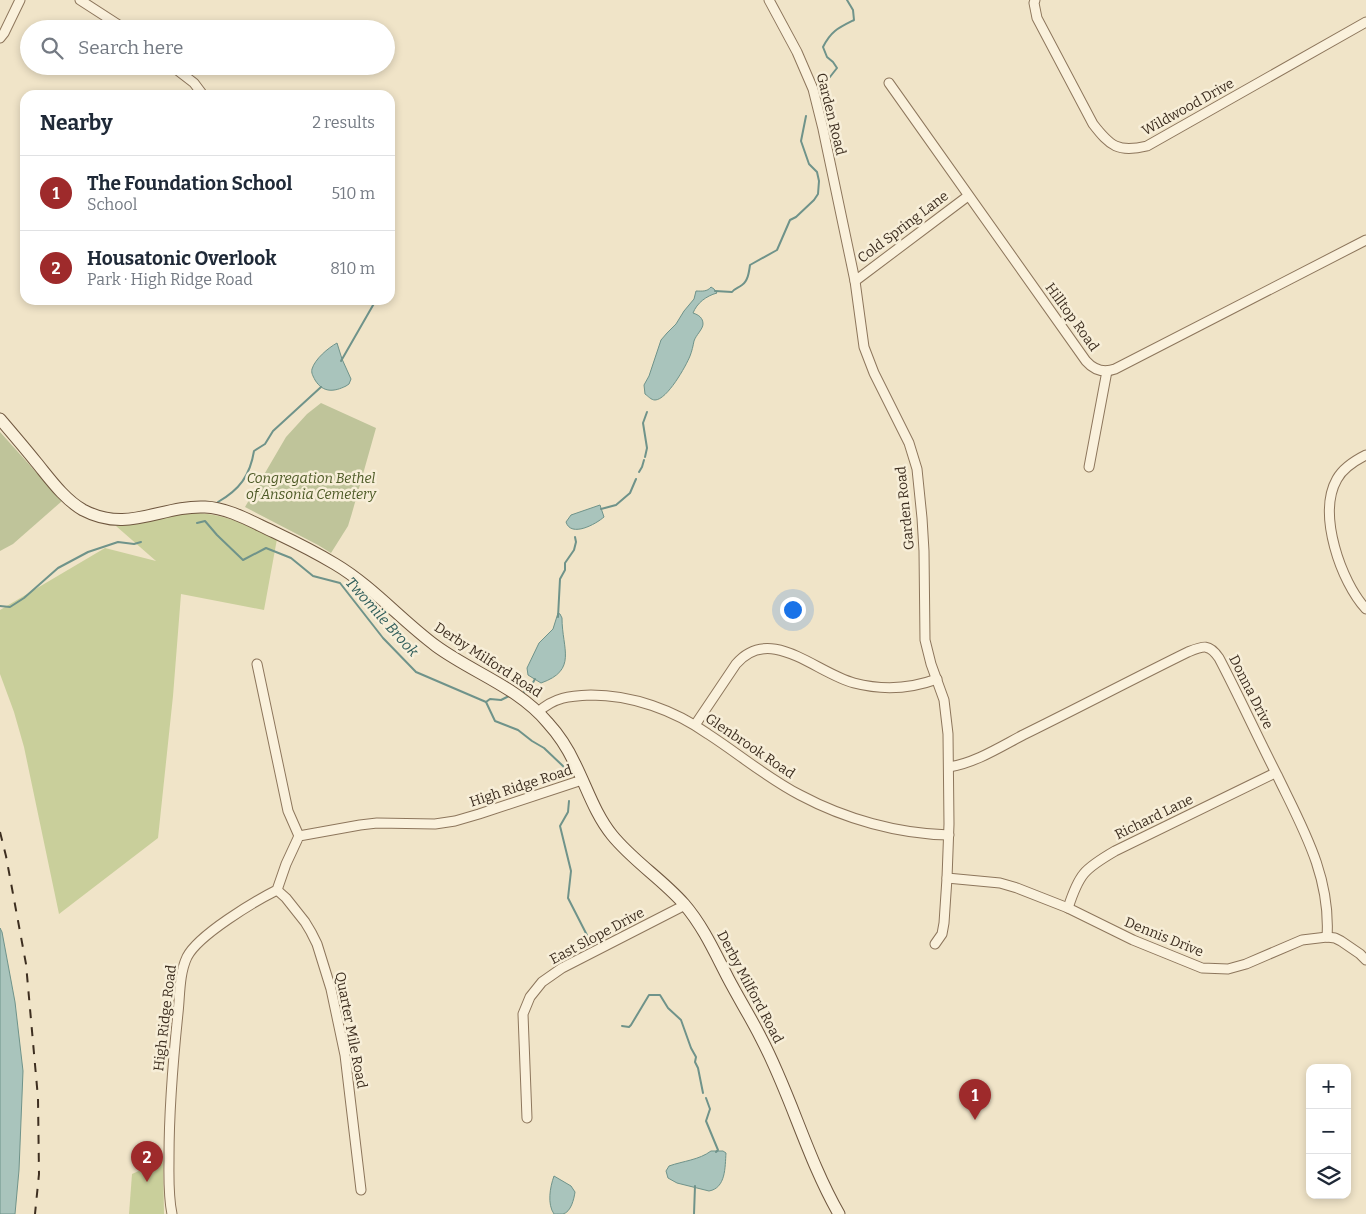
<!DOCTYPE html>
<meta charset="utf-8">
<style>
body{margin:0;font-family:Bitter,serif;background:#f6f6f7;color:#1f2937}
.controls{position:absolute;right:15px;bottom:15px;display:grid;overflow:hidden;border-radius:10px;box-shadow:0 2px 8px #0003}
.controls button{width:45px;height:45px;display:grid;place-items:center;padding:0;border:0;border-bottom:1px solid #e0e1e3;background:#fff;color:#1f2937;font:25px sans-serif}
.you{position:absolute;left:792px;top:609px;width:18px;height:18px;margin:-12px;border:4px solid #fff;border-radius:50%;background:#1a73e8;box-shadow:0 0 0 8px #1a73e833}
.badge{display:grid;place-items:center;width:32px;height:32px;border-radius:50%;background:#9e2a2b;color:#fff;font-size:16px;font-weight:700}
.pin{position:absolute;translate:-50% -41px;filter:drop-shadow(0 1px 2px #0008)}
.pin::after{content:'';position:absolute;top:26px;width:18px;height:15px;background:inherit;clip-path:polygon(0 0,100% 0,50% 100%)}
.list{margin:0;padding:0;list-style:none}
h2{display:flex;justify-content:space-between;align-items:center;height:65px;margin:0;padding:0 20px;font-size:21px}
h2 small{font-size:16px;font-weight:400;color:#747a83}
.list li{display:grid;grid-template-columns:32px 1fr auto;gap:15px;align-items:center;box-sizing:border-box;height:75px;padding:0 20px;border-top:1px solid #e0e1e3}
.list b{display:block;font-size:19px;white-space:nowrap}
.list p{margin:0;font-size:16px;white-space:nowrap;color:#747a83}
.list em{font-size:16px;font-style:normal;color:#747a83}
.icon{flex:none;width:28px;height:28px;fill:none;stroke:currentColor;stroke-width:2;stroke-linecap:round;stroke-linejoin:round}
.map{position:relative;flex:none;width:1366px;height:1214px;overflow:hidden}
.search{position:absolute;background:#fff;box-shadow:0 2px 8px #0003;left:20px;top:20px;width:375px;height:55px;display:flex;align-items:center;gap:12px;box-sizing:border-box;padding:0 18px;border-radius:28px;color:#747a83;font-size:19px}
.panel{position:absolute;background:#fff;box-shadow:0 2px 8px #0003;left:20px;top:90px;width:375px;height:215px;border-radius:15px}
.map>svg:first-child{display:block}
.green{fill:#c9cf9b}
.cemetery{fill:#bfc49a}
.water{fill:#a9c4bc;stroke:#6f938a}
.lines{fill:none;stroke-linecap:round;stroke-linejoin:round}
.stream{stroke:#6f938a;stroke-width:2}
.minor-casing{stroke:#8d765c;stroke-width:11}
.secondary-casing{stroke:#6f573f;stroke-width:13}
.minor{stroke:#faf1dc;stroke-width:9}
.secondary{stroke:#faf1dc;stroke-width:11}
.rail{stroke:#3d2e20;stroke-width:2;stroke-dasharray:9 9;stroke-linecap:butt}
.labels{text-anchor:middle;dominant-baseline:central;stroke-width:5;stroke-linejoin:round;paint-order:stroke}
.street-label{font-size:14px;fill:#3d2e20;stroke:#f7eed8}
.park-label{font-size:14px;font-style:italic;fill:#4d5a26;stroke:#f7eed8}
.water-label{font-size:15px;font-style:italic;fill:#2f5d5a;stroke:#f7eed8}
</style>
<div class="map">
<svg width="1366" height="1214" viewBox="0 0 1366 1214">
<rect width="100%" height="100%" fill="#f0e4c8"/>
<g class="green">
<path d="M193 513C224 513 250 526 277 539L264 610 181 594 173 696 158 838 59 914 24 747 14 712 0 674V610L105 548 156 561 116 526C142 524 167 516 193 513Z"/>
<polygon points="163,1160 164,1214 129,1214 132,1174"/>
</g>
<g class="cemetery">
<polygon points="321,403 376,428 352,513 348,526 331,553 318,545 245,507 286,437 307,414"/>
<polygon points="0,432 62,501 13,544 0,551"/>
</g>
<g class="water">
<path d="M711 287 714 289 717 293C706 296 697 303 693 313 699 315 703 318 703 324 703 329 696 335 694 341 693 346 692 351 690 356 686 366 667 400 655 400 651 400 648 396 645 394L644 385 649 376 661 340 667 333 676 324 684 311 694 299 696 291C702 291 707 292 711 287Z"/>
<path d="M337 343 342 359 351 379 349 384 346 386C334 392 323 393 315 380 313 376 311 373 312 369 315 359 328 348 337 343Z"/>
<path d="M600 505 604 517C596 524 571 538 566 522L571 515Z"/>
<path d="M558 613 560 614 562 618C562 649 578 670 541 683L528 675 527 668 539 643 553 629Z"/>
<polygon points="0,928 2,932 15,1002 23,1071 19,1170 15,1214 0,1214"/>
<path d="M711 1151H723L726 1153C725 1167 726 1188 709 1191L677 1183 668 1178 666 1171 669 1166C683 1161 699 1160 711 1151Z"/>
<path d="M554 1176 571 1186 575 1192C574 1199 571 1212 563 1214 562 1214 554 1214 554 1214 547 1204 550 1187 554 1176Z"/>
</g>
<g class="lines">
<g class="stream">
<path d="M826 82 837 68 833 62 827 57 823 47C831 31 838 28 854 20L853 10 847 0"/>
<path d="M715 291 732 292C735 288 738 288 742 285 748 281 749 272 750 265L777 250 790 220 796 217 814 200 818 194 819 181 817 172 809 164 801 141 806 116"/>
<polyline points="341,361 376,300"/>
<polyline points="645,457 647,448 643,423 647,412"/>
<polyline points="639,472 642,467 644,460"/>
<path d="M218 502C239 490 250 476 254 451L265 444 273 431 321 387"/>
<polyline points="601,509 616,505 630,493 636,479"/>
<polyline points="197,523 205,521 217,535 243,560 266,548 291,558 313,576 340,583 383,638 416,672 486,702 490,699 501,700 509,696"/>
<polyline points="0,606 10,607 24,598 58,568 88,552 118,542 134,544 141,542"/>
<polyline points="558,617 560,579 565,570 565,563 574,550 576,542 575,537"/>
<polyline points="524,692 531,686 535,679"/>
<polyline points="486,702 495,721 518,730 532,741 544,748 564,767 568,776"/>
<polyline points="569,801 568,812 560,826 571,871 568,898 591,943"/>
<polyline points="622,1026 629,1027 631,1025 649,995 660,995 668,1008 681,1020 691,1048 696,1057 695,1062 698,1068 703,1093"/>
<polyline points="706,1098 710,1109 706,1121 718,1150 716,1152"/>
<polyline points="694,1214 695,1186"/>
</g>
<defs>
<g id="minor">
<polyline points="80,0 125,29"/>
<polyline points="769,0 797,52 813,89 823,129 855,281 864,347 874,373 909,443 917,469 922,518 924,551 925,640 931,664 944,700 948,734 949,824 947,878 944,923 942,934 935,944"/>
<path d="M1035 0 1034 3 1037 18 1093 124C1110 146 1118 153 1147 146L1366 22"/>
<polyline points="0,38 4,33 20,0"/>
<polyline points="172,66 194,83 203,95"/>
<path d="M889 83 1086 361C1094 370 1104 373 1115 369L1366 240"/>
<polyline points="855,281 968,196"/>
<path d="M1366 455C1354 461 1343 468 1337 479 1317 514 1341 582 1366 609"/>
<polyline points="1089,467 1107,371"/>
<polyline points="257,664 288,811 299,836"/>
<path d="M538 712C555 697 569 696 591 695 632 695 674 710 708 734 739 754 767 778 800 795 845 819 898 834 949 835"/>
<path d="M695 725 736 664C770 624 816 673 854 683 881 690 910 689 937 679"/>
<path d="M949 767C975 763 1000 747 1023 735 1078 708 1133 679 1188 652 1203 646 1209 643 1219 658 1239 696 1257 736 1277 775 1302 827 1331 876 1327 937"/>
<polyline points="947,878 1000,883 1017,888 1068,908 1133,940 1202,968 1228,969 1246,964 1302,940 1327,937 1335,938 1341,941 1360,954 1366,960"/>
<polyline points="277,890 286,898 305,922 311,932 317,944 331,989 345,1055 361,1190"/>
<path d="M1068 908C1079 874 1084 869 1115 851L1275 773"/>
<polyline points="527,1118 523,1014 530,997 542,982 562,968 685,905"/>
<path d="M172 1214C168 1195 169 1176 169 1157 169 1109 173 1061 178 1013 180 996 179 974 187 957 198 935 255 901 277 890L286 864 299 836 360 825 377 823 435 824 455 821 479 814 582 780"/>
</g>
<path id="secondary" d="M0 419C12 433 24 447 36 462 50 479 64 499 83 510 128 534 161 505 205 507 229 508 252 522 274 532 295 542 315 552 335 564 372 586 401 620 436 646 473 673 518 687 548 723 559 735 568 749 575 764 587 788 595 814 612 835 633 861 662 879 684 904 703 926 715 953 728 978 739 999 751 1018 761 1038 791 1095 807 1158 839 1214"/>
</defs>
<use href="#minor" class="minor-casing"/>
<use href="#secondary" class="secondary-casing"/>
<use href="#minor" class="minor"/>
<use href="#secondary" class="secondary"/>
<polyline class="rail" points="0,832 6,856 26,964 38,1098 39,1174 35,1214"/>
</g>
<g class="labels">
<g class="street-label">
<text transform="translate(1188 107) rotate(-29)">Wildwood Drive</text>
<text transform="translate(831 114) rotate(76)">Garden Road</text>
<text transform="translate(903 227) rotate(-37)">Cold Spring Lane</text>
<text transform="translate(1072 317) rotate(54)">Hilltop Road</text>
<text transform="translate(905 508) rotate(-96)">Garden Road</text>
<text transform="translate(488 660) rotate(33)">Derby Milford Road</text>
<text transform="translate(1251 692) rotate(63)">Donna Drive</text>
<text transform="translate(750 746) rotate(34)">Glenbrook Road</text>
<text transform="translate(521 786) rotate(-18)">High Ridge Road</text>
<text transform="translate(1154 817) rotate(-26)">Richard Lane</text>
<text transform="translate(597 936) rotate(-28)">East Slope Drive</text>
<text transform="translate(1164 937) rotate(22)">Dennis Drive</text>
<text transform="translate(750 987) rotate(62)">Derby Milford Road</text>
<text transform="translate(165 1018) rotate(-83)">High Ridge Road</text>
<text transform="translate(351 1030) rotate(79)">Quarter Mile Road</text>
</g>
<g class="park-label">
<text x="311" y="478">Congregation Bethel<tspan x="311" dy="16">of Ansonia Cemetery</tspan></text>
</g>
<g class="water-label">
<text transform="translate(382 617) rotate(48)">Twomile Brook</text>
</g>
</g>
</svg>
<div class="controls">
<button>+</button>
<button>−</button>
<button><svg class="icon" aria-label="layers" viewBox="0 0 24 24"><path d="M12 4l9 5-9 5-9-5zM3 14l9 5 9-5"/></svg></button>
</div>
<div class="you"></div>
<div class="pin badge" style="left:975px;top:1120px">1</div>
<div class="pin badge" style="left:147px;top:1182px">2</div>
<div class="search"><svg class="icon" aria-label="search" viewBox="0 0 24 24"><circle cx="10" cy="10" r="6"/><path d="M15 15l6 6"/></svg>Search here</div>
<section class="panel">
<h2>Nearby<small>2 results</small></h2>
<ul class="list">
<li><span class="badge">1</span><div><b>The Foundation School</b><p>School</p></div><em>510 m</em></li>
<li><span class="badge">2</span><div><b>Housatonic Overlook</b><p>Park · High Ridge Road</p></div><em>810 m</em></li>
</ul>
</section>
</div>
